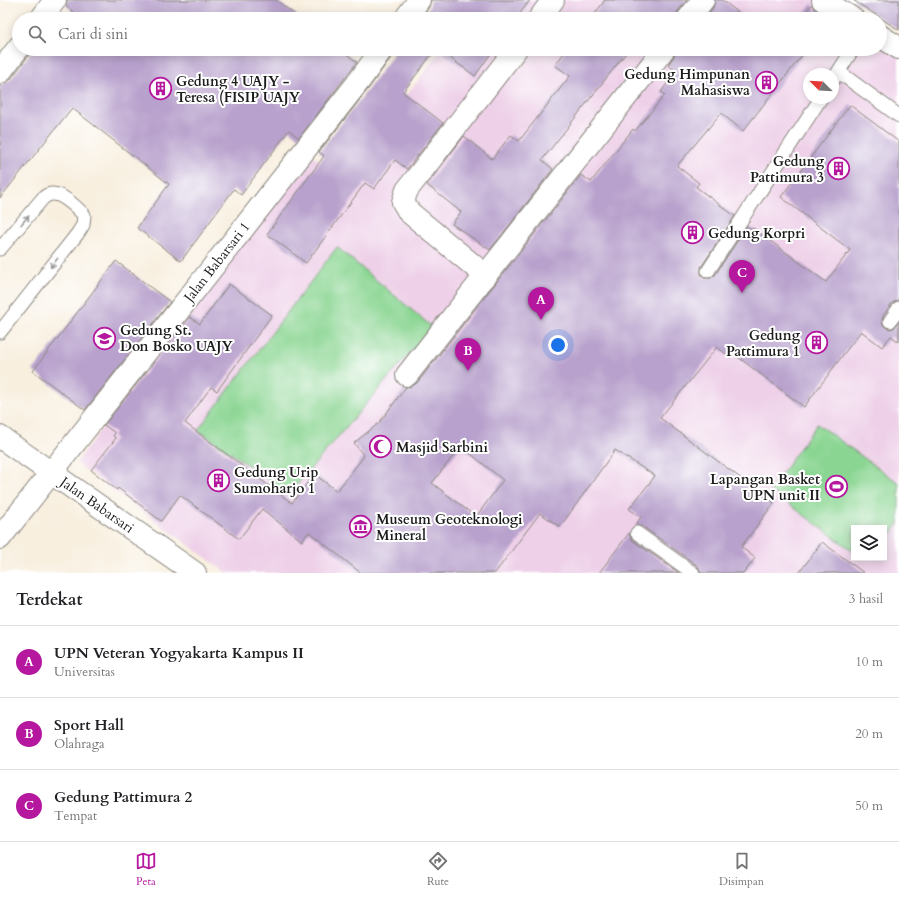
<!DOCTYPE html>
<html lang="id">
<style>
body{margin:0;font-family:Cardo,serif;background:#f2f2f2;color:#202124}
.controls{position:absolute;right:12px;bottom:12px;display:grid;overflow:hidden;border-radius:0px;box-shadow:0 2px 10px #0003}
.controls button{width:36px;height:36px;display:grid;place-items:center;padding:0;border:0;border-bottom:1px solid #e0e0e0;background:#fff;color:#202124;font:20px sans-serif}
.compass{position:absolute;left:803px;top:68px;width:36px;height:36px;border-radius:50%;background:#fff;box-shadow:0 2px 10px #0003;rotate:294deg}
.you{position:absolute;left:558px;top:345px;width:14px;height:14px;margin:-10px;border:3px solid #fff;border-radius:50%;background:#1a73e8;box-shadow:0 0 0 6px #1a73e833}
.badge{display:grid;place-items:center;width:26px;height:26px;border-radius:50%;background:#b5179e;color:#fff;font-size:13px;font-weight:700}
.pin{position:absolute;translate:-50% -33px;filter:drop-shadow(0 1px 2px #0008)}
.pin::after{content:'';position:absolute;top:21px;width:14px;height:12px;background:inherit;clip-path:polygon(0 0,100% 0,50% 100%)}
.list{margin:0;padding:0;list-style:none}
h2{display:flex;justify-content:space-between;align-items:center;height:52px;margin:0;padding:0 16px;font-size:17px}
h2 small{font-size:13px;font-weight:400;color:#757577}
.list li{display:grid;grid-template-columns:26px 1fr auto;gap:12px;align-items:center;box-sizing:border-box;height:72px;padding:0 16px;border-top:1px solid #e0e0e0}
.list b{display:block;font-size:15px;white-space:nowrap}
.list p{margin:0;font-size:13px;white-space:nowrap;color:#757577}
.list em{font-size:13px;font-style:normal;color:#757577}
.icon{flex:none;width:22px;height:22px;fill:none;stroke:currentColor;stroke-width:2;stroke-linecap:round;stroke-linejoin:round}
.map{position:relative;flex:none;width:899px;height:573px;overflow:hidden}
.search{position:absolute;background:#fff;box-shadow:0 2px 10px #0003;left:12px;right:12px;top:12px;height:44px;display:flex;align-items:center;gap:10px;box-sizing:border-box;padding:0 14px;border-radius:22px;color:#757577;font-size:15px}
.sheet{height:268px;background:#fff}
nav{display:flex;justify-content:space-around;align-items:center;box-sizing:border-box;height:56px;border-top:1px solid #e0e0e0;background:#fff;font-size:11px;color:#757577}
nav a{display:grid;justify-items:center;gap:2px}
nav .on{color:#b5179e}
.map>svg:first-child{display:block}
.built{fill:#eed0e8;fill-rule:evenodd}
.green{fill:#8ad592;stroke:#537857}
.building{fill:#b8a1cc;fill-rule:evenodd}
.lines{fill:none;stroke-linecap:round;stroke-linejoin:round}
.lane-casing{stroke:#8a867e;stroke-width:15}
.street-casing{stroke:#8a867e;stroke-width:24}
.secondary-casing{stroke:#8a867e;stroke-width:24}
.lane{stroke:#fff;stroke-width:13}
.street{stroke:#fff;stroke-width:22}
.secondary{stroke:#fff;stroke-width:22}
.oneway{stroke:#999}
.labels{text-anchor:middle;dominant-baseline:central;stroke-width:4;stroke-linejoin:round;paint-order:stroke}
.poi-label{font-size:14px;font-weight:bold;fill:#1c1c1c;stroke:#fff;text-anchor:start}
.street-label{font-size:14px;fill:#1c1c1c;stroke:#fff}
</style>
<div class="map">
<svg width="899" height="573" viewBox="0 0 899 573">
<rect width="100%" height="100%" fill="#fff"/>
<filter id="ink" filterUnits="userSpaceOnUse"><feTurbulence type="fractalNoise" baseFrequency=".025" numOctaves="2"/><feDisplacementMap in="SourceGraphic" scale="8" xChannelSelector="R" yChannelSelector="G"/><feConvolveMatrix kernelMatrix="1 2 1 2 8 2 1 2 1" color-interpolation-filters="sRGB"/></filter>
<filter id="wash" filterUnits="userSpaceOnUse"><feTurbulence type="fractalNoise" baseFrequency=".012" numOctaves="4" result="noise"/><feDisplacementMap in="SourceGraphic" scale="16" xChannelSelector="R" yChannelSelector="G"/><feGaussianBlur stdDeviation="0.9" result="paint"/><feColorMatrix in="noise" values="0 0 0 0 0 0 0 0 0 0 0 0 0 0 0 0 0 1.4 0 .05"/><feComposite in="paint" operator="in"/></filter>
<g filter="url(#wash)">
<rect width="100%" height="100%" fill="#f8efdf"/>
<g class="built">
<polygon points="479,0 822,0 853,19 464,19"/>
<path d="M899 47V573H227L76 463 307 152 344 177 442 49H880ZM809 74H833V98H809ZM854 528H884V558H854Z"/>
</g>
<g class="green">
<polygon points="337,247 432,327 289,494 198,430"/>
<polygon points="817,424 899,483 899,523 884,544 884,528 854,528 854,552 770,490"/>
</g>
<g id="blocks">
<g class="building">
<polygon points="67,0 276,0 301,19 82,19 66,6"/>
<polygon points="431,0 530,0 516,19 421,19 429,7"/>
<polygon points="605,0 687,0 678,11 676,19 591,19"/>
<polygon points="715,0 722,0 747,19 704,19 713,8"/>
<polygon points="853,0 899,0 899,30"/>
<polygon points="812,4 816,11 830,19 800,19"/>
<polygon points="31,49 340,49 357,62 299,138 289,130 241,195 234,189 181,261 137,228 169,184 72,108 0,198 0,85 5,83 10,80 29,55"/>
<polygon points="394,49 437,49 433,54 432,54 403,92 443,123 407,169 395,160 374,189 365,183 306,263 267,234 324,156 319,152 369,88 392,56"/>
<polygon points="438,49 494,49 475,76"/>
<polygon points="567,49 629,49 542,160 553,169 490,250 452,224 461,212 427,185 464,136 492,159 511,135 519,141 570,76 555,65"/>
<path d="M676 49H807L743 131 721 113 677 166 699 183 696 187 735 216 701 267V274L704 278H711L715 275 747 226 752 229 753 228 826 282 850 250 781 197 850 105 899 142V300L892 303 883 316 882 321 883 325 889 329 894 328 899 322V342L891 336 882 347 861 331 804 407 734 354 731 358 717 347 660 418 774 503 741 547 755 558 744 573H701L698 566 642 526H635L641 517 629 509 655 476 615 450 560 527 540 513 495 573H361L309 532 302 541 262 509 239 539 180 495 161 521 118 488 117 490 91 470 116 438 113 436 115 433 104 425 190 317 200 324 229 284 272 315 217 391 211 387 185 423 292 503 314 474 337 491 364 456 354 443 379 423 406 387 412 386 417 383 581 175 591 182 633 129 635 131 665 95 661 92 676 71 668 65 674 56ZM461 446 503 480 476 517 432 483Z"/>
<polygon points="116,261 170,302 85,410 33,371"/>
<polygon points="629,533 632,540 679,573 599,573"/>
<polygon points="822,542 864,573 799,573"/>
</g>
</g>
</g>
<g filter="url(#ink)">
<use href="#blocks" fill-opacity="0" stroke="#8a867e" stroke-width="1"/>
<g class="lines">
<defs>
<g id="lane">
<polyline points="839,72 899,116"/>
<polyline points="833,80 853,49"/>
<path d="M0 249 43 198C45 197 46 195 48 195 60 190 77 208 84 215L83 225 78 233 0 332"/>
<polyline points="708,271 821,98"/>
<polyline points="890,321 899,308"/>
<polyline points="637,533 693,573"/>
</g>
<g id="street">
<polyline points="823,0 853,19"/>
<polyline points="41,19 55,0"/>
<polyline points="405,19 419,0"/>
<polyline points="539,19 553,0"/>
<polyline points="688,19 703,0"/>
<polyline points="880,36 899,48"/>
<polyline points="0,72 19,47"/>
<polyline points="486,276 409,212 403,202 407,190 516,49"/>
<polyline points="407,375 664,49"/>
<polyline points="0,538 359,81 382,49"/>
</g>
<polyline id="secondary" points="0,437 195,573"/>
</defs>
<use href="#lane" class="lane-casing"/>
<use href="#street" class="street-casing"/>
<use href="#secondary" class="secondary-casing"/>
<use href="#lane" class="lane"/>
<use href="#street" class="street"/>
<use href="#secondary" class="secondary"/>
</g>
<defs><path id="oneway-shaft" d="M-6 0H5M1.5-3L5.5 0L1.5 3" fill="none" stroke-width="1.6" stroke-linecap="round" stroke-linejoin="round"/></defs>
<g class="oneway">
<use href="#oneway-shaft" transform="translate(25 220) rotate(-50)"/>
<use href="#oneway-shaft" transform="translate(54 263) rotate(128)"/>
</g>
</g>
<defs>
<symbol id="building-ring" viewBox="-11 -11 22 22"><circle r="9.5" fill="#fff" stroke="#b5179e" stroke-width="1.5"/><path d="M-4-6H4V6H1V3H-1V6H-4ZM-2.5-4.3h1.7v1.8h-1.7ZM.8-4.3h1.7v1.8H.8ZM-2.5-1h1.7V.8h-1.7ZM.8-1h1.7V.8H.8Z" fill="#b5179e"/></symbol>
<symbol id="university-ring" viewBox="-11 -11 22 22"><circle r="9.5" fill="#fff" stroke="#b5179e" stroke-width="1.5"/><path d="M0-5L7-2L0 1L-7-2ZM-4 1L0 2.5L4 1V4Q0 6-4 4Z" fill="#b5179e"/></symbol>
<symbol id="mosque-ring" viewBox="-11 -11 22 22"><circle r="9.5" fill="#fff" stroke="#b5179e" stroke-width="1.5"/><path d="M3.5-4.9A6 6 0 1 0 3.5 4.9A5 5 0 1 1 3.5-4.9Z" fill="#b5179e"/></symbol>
<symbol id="stadium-ring" viewBox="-11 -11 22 22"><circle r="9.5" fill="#fff" stroke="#b5179e" stroke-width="1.5"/><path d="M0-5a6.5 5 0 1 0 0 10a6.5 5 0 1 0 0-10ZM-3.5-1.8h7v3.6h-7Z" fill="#b5179e"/></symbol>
<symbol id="museum-ring" viewBox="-11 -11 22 22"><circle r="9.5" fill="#fff" stroke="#b5179e" stroke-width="1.5"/><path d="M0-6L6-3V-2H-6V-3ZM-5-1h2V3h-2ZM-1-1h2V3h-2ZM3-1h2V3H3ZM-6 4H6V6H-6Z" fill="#b5179e"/></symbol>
</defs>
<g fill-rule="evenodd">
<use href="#building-ring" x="754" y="70" width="25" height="25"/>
<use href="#building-ring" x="148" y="76" width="25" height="25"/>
<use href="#building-ring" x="826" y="156" width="25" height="25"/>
<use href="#building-ring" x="680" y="220" width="25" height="25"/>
<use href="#university-ring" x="92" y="326" width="25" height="25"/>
<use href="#building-ring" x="804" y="330" width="25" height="25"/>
<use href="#mosque-ring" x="368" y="434" width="25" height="25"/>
<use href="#building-ring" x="206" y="468" width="25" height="25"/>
<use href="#stadium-ring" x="824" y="474" width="25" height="25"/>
<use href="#museum-ring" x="348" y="514" width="25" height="25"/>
</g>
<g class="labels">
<g class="poi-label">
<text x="750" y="74" text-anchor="end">Gedung Himpunan<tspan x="750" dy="16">Mahasiswa</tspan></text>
<text x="176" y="81">Gedung 4 UAJY -<tspan x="176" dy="16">Teresa (FISIP UAJY</tspan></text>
<text x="824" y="161" text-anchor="end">Gedung<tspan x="824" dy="16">Pattimura 3</tspan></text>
<text x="708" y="233">Gedung Korpri</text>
<text x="120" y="330">Gedung St.<tspan x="120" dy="16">Don Bosko UAJY</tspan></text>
<text x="800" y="335" text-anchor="end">Gedung<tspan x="800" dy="16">Pattimura 1</tspan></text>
<text x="396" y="447">Masjid Sarbini</text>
<text x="234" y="472">Gedung Urip<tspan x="234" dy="16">Sumoharjo 1</tspan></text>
<text x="820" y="479" text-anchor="end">Lapangan Basket<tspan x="820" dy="16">UPN unit II</tspan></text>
<text x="376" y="519">Museum Geoteknologi<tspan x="376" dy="16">Mineral</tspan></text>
</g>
<g class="street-label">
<text transform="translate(217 262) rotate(-52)">Jalan Babarsari 1</text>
<text transform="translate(97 505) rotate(35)">Jalan Babarsari</text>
</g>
</g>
</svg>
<div class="controls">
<button><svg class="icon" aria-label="layers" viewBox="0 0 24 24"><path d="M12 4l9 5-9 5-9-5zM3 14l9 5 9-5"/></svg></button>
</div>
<svg class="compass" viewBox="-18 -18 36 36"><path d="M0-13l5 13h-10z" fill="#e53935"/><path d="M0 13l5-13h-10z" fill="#757577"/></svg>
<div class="you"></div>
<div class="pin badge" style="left:541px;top:320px">A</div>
<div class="pin badge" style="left:468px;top:371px">B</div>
<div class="pin badge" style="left:742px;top:293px">C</div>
<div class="search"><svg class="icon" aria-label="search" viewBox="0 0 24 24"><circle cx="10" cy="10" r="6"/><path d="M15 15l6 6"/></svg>Cari di sini</div>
</div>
<section class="sheet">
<h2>Terdekat<small>3 hasil</small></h2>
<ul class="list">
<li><span class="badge">A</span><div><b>UPN Veteran Yogyakarta Kampus II</b><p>Universitas</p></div><em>10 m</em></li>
<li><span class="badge">B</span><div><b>Sport Hall</b><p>Olahraga</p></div><em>20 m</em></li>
<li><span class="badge">C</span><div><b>Gedung Pattimura 2</b><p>Tempat</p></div><em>50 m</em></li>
</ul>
</section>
<nav>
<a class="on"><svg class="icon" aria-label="map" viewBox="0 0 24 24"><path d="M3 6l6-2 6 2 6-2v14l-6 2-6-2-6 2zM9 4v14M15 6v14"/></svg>Peta</a>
<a><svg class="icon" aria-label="directions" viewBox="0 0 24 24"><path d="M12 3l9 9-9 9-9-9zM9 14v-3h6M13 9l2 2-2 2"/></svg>Rute</a>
<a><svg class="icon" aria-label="saved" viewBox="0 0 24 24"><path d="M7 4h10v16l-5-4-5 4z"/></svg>Disimpan</a>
</nav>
